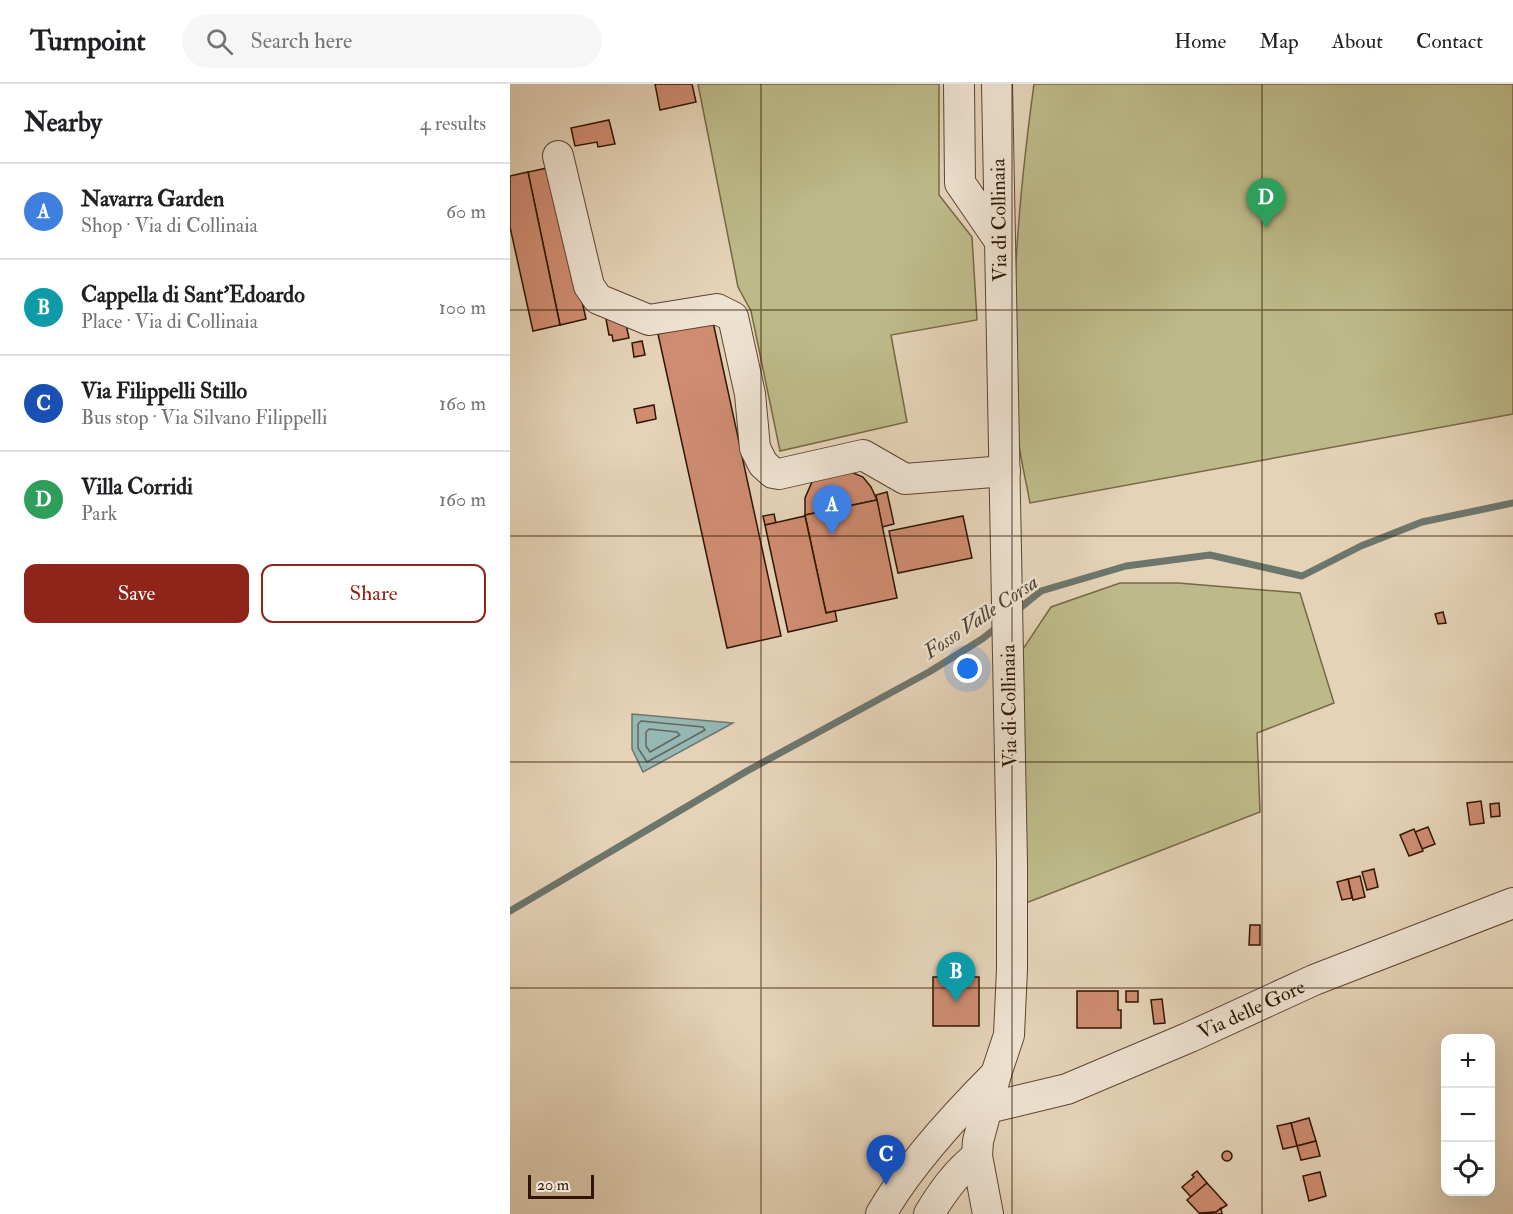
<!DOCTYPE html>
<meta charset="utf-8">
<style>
body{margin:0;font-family:"IM FELL Double Pica",serif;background:#f6f6f6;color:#202124}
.controls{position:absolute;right:18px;bottom:18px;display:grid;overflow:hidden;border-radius:12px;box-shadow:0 6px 24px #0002}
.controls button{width:54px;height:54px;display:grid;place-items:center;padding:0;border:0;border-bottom:2px solid #e0e0e0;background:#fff;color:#202124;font:30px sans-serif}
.scale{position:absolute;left:18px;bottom:15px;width:66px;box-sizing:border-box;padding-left:6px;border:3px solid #301502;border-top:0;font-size:16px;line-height:21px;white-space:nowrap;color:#301502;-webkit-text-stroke:4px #eee2d1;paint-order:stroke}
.you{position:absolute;left:458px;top:585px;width:21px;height:21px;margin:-15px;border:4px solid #fff;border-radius:50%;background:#1a73e8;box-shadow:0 0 0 9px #1a73e833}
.badge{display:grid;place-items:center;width:39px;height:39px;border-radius:50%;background:#8f2418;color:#fff;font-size:20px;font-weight:700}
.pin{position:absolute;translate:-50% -50px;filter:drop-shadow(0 2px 3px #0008)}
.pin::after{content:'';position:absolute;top:32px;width:21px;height:18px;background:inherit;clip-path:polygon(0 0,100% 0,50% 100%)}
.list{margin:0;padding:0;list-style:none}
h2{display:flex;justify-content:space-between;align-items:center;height:78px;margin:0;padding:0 24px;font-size:26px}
h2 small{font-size:20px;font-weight:400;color:#757577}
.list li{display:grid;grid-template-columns:39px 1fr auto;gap:18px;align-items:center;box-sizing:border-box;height:96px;padding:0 24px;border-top:2px solid #e0e0e0}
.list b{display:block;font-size:22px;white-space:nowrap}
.list p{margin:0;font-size:20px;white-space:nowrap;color:#757577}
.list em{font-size:20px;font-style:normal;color:#757577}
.actions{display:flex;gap:12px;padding:18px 24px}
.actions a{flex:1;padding:14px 0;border:2px solid #8f2418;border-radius:12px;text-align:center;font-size:21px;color:#8f2418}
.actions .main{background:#8f2418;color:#fff}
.icon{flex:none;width:33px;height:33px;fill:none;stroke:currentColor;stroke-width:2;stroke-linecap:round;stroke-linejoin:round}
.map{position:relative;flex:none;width:1003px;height:1130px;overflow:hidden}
header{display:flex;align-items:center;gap:36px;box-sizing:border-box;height:84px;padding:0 30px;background:#fff;border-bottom:2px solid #e0e0e0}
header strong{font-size:28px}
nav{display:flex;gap:33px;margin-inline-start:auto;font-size:21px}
.search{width:420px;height:54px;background:#f6f6f6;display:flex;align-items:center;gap:15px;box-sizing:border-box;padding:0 21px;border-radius:33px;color:#757577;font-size:22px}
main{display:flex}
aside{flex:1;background:#fff}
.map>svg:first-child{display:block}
.green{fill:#bdba89;stroke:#766846;stroke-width:1.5}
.water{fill:#96b7b4;stroke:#6d766d;stroke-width:1.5}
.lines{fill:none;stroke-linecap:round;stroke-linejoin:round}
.shore{stroke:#63665b;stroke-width:1.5}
.stream{stroke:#6d766d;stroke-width:7}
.building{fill:#cf8c71;stroke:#301502;stroke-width:1.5}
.minor-casing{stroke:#5d4430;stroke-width:32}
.minor{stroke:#eee2d1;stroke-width:30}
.grid{fill:none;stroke:#301502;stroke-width:1.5;stroke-opacity:0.55}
.labels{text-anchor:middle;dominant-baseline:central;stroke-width:5;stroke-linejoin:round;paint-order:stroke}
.street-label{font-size:20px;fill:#301502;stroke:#eee2d1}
.water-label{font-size:21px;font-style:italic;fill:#4f4637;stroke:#eee2d1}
</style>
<header>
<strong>Turnpoint</strong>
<div class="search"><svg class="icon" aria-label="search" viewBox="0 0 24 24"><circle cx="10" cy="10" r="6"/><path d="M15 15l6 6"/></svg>Search here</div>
<nav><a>Home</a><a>Map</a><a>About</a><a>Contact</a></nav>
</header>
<main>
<aside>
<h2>Nearby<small>4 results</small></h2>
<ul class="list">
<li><span class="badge" style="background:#3f7fe0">A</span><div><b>Navarra Garden</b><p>Shop · Via di Collinaia</p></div><em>60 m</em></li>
<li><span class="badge" style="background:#0f9aa8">B</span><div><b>Cappella di Sant'Edoardo</b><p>Place · Via di Collinaia</p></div><em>100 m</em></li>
<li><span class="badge" style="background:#1a4fb4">C</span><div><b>Via Filippelli Stillo</b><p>Bus stop · Via Silvano Filippelli</p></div><em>160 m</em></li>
<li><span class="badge" style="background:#2e9e5b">D</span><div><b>Villa Corridi</b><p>Park</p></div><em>160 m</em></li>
</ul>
<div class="actions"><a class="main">Save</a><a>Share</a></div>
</aside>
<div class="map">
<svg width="1003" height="1130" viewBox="0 0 1003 1130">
<rect width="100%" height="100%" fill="#e5d3b8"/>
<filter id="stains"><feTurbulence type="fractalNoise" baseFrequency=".00333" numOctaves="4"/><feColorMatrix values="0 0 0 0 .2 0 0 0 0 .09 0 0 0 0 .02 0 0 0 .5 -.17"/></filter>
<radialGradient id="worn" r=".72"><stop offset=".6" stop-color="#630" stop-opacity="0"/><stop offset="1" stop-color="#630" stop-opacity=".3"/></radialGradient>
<g class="green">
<polygon points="188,0 429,0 429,111 462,153 467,236 381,251 397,338 270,367 241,227 228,203"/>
<path d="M524 0H1003V330L520 419C515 391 507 362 506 333 499 222 509 110 524 0Z"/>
<polygon points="610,499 668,499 790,509 824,619 747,649 750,728 511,821 505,577 541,523"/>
</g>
<polygon class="water" points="122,630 223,639 133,688 122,665"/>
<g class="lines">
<g class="shore">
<polygon points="131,637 193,643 195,646 137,678 128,664 128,640"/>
<polygon points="139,645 167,648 170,651 140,668 136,662 136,648"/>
</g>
<g class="stream">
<polyline points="505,528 531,507 616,482 700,471 792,492 851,462 912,438 1003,419"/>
<polyline points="0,827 237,687 419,588 472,555 490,541"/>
</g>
</g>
<g class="building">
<polygon points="145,0 182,0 186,18 150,26"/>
<polygon points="99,36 105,60 88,63 87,58 65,62 61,44"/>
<polygon points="42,83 76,235 50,241 18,88"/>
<polygon points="18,88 50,241 23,247 0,143 0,92"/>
<polygon points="114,232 119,254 103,257 102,251 99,251 96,235"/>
<polygon points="203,238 271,552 217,564 148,250"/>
<polygon points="132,257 135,271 124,273 122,259"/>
<polygon points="144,321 146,335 127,339 124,325"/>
<polygon points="334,385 353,393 361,403 367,416 295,431 295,414 302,398 310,391"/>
<polygon points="377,408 384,440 372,443 366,411"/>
<polygon points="367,416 387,514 316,529 295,431"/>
<polygon points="264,430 266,439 255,441 253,432"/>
<polygon points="295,432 316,529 325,527 327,537 278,548 255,441"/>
<polygon points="453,432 462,474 388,489 379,447"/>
<polygon points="933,528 936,539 928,540 925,530"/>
<polygon points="971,717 974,739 960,741 957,719"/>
<polygon points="989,719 990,732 981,733 980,720"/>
<polygon points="918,743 925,760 912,765 905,748"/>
<polygon points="904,745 913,767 899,772 890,751"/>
<polygon points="864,785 868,803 857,806 852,788"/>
<polygon points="850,792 855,813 843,816 838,795"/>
<polygon points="838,795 842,814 832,816 827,798"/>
<polygon points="740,841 750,841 750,861 739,861"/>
<rect x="423" y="893" width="46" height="49"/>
<polygon points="567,907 608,907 608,926 611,926 611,944 567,944"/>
<rect x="616" y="907" width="12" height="11"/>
<polygon points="652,915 655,939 644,940 641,916"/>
<polygon points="799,1034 806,1057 787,1062 781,1039"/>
<polygon points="781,1039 787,1062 773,1065 767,1042"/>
<polygon points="806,1057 810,1072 791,1076 787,1062"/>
<circle cx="717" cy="1072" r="5"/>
<polygon points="687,1087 697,1099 681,1113 672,1103 684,1093 682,1091"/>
<polygon points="810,1088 816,1112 799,1117 793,1092"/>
<polygon points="697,1099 717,1121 706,1128 689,1129 677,1116"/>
<polygon points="711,1124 712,1130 689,1130 706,1128"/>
</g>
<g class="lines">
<defs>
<g id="minor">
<polyline points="449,0 450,99 489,156"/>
<polyline points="48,72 79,202 88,215 139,236 207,225 223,233 240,310 245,364 253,380 263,389 269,390 353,371 395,395 495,387"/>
<path id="s1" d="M478 1024 557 1005 680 953 804 896 1003 819"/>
<path d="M371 1130C399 1081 446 1030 486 990"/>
<path d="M419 1130C433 1107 446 1089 467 1072"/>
<polyline points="478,1130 467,1072 468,1057 486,990 499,951 502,885 502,779 487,0"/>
</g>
</defs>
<use href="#minor" class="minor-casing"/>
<use href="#minor" class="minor"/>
</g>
<path class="grid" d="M251 0V1130M502 0V1130M752 0V1130M0 226H1003M0 452H1003M0 678H1003M0 904H1003"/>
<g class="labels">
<g class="street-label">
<text transform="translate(489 136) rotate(-91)">Via di Collinaia</text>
<text transform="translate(499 622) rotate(-91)">Via di Collinaia</text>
<text stroke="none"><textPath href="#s1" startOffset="282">Via delle Gore</textPath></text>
</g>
<g class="water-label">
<text transform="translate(471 533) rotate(-34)">Fosso Valle Corsa</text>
</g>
</g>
<rect width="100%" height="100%" filter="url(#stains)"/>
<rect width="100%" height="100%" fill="url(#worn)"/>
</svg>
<div class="controls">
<button>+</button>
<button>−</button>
<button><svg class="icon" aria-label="locate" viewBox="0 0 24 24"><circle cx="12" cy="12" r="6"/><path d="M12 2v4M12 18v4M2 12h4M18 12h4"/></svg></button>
</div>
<div class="scale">20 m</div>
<div class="you"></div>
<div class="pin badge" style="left:322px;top:451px;background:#3f7fe0">A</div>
<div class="pin badge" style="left:446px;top:918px;background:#0f9aa8">B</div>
<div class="pin badge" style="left:376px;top:1101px;background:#1a4fb4">C</div>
<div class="pin badge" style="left:756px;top:144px;background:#2e9e5b">D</div>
</div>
</main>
